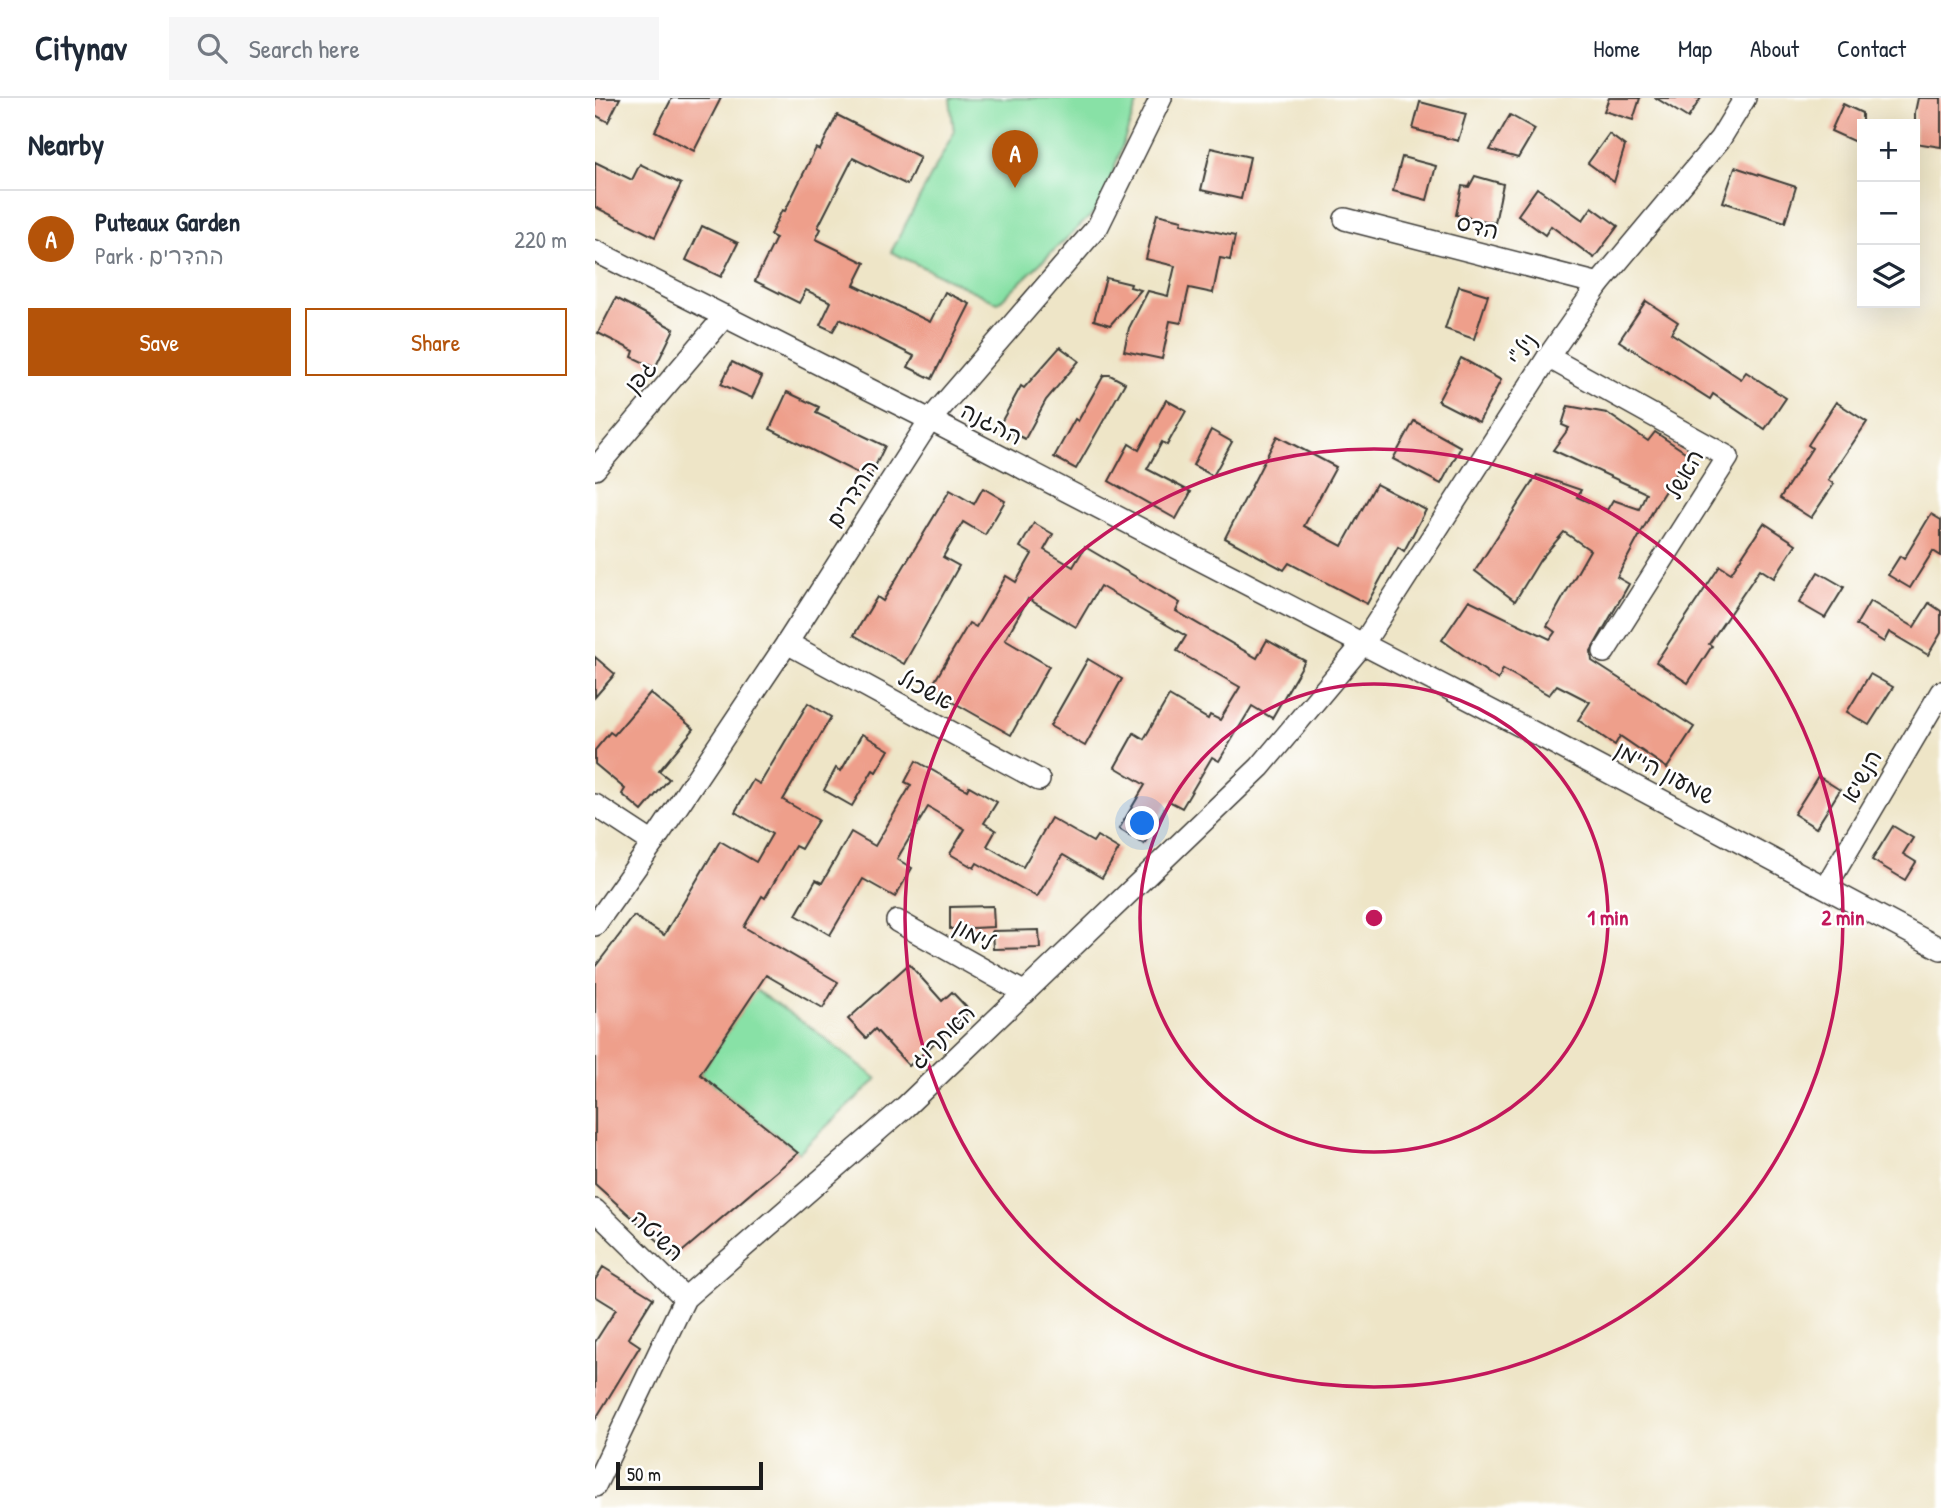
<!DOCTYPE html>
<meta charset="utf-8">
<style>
body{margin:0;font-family:"Patrick Hand","Playpen Sans Hebrew",sans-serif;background:#f6f6f7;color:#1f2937}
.controls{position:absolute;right:21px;top:21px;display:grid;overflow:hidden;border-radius:0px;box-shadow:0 7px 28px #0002}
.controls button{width:63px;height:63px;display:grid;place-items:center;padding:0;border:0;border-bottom:2px solid #e0e1e3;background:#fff;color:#1f2937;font:35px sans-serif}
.scale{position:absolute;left:21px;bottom:18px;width:147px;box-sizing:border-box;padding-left:7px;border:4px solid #1c1c1c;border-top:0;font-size:19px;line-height:24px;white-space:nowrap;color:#1c1c1c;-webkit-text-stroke:5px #fff;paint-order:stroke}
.you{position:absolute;left:548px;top:726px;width:24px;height:24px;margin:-18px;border:5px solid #fff;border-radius:50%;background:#1a73e8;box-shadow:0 0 0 10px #1a73e833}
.badge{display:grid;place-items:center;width:46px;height:46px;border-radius:50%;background:#b45309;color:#fff;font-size:23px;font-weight:700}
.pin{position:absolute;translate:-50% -58px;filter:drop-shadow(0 2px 4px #0008)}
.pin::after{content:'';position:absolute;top:37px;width:24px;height:21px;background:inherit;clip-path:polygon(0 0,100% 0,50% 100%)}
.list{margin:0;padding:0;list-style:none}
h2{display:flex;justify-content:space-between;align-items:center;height:91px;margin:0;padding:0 28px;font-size:30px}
h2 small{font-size:23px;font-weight:400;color:#747a83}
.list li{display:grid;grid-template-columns:46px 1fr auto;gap:21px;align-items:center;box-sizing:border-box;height:98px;padding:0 28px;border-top:2px solid #e0e1e3}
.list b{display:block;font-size:26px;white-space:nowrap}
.list p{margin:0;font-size:23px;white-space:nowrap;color:#747a83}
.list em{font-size:23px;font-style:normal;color:#747a83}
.actions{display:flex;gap:14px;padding:21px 28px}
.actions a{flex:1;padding:16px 0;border:2px solid #b45309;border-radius:0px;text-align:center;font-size:24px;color:#b45309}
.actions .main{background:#b45309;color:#fff}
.icon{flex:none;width:38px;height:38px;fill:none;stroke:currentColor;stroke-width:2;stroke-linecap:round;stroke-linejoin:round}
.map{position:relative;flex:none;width:1346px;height:1410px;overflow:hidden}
header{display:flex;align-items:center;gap:42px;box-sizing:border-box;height:98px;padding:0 35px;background:#fff;border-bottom:2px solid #e0e1e3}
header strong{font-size:33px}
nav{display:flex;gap:38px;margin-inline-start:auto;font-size:24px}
.search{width:490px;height:63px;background:#f6f6f7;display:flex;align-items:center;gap:18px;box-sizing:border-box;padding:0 24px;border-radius:0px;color:#747a83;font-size:26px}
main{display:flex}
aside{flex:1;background:#fff}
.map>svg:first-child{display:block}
.green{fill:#88e1a6;stroke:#527e61;stroke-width:2}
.building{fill:#ee9f8b}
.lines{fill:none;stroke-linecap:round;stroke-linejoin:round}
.minor-casing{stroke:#3c3a36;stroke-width:24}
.minor{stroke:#fff;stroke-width:21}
.ring{fill:none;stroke:#c2185b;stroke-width:3.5}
.labels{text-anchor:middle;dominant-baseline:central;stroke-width:5;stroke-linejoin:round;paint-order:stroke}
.street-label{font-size:23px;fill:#1c1c1c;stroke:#fff}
.centre{fill:#c2185b;stroke:#fff;stroke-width:3.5}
.ring-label{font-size:21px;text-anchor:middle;font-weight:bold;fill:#c2185b;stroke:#fff;stroke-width:5;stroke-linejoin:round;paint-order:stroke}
</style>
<header>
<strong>Citynav</strong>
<div class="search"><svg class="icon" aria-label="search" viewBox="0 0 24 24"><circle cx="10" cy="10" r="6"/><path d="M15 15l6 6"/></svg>Search here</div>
<nav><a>Home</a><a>Map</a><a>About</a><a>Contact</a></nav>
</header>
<main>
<aside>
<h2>Nearby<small></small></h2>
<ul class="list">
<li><span class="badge">A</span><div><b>Puteaux Garden</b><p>Park · ההדרים</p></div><em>220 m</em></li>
</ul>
<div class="actions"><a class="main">Save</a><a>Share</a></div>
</aside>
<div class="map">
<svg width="1346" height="1410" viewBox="0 0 1346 1410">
<rect width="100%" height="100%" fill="#fff"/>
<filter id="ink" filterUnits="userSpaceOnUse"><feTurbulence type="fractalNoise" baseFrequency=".0143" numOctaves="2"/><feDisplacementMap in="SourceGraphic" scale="14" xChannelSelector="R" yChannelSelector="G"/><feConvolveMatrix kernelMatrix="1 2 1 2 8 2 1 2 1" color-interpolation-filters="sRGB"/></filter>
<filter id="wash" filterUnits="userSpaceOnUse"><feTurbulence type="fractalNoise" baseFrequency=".00686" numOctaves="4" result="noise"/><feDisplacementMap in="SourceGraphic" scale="28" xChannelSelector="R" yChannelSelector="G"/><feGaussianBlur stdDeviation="1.57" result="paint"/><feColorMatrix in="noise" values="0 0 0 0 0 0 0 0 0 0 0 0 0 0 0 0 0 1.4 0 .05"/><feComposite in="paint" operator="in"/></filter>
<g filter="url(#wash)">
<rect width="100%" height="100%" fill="#eee5c7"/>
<g class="green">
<polygon points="355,0 544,0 506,108 403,205 296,154 359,34"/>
<polygon points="160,892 218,931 282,981 203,1055 105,976"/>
</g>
<g id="blocks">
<g class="building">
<polygon points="0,0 25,0 13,24 0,17"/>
<polygon points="77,0 126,0 99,53 60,33"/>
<polygon points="1014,0 1045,0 1038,22 1009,13"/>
<polygon points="1061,0 1106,0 1093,20"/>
<polygon points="1323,0 1346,0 1346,49 1320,45 1320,14"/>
<polygon points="825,4 871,16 863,43 818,31"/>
<polygon points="1248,6 1267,15 1267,47 1236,33"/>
<polygon points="242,17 325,59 312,87 258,60 223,129 226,131 221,141 270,165 259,187 335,224 350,194 375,206 337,281 313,269 319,258 245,221 238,233 225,227 236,204 211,192 204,205 160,183 181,140 175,137 187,112 190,113 221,50 225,52"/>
<polygon points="915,17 940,31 923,60 895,52"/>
<polygon points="1014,36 1030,48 1019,84 993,65"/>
<polygon points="616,50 655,59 646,101 606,92"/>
<polygon points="807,59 841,68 832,102 798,93"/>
<polygon points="0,64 37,82 45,66 86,86 60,139 0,109"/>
<polygon points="1140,69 1201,89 1190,124 1128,104"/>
<polygon points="880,78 908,86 900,125 861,117 867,88 874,89"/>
<polygon points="942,90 988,122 997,109 1023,128 999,160 956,128 950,137 923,117"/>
<polygon points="562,116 587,122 586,126 640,138 635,162 625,160 618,195 594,190 586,225 575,223 567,261 529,253 534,230 553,193 573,198 580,168 551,161"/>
<polygon points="107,128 143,145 126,179 91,162"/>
<polygon points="511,180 536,186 535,189 546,192 515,227 499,222"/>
<polygon points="864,188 893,197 879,241 850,231"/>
<polygon points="21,200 79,231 60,270 37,259 39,253 3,235"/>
<polygon points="1051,203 1083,224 1076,235 1146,281 1151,274 1191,300 1170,331 1118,296 1115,301 1024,243"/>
<polygon points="465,249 484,263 451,302 430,341 404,328 426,288 429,290"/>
<polygon points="866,260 906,282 884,324 843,303"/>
<polygon points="137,264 167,279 157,300 126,286"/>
<polygon points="509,277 515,277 530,285 481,371 459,359 480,321 483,323"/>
<polygon points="192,294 224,309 221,315 290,348 274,381 175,331"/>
<polygon points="571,302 591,313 572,347 567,344 552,371 596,394 581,421 514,383 534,346 544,352"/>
<polygon points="1241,304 1272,324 1233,382 1239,386 1216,420 1185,400 1217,350 1213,347"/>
<polygon points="973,308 1012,315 1053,343 1060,334 1093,356 1061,407 1022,479 1034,486 996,553 997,563 1099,629 1072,670 1025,638 1020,647 983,622 995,604 962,587 954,597 908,571 903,582 847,542 874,502 955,541 960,534 952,528 995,452 969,434 945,462 920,503 880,473 942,377 986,392 982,399 1012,412 1018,402 1044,411 1051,395 958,352 974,330 967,327"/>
<polygon points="819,323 866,349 846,386 798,361"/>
<polygon points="616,332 637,344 618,378 598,367"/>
<polygon points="682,338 741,369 709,428 747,448 781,386 831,412 809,453 803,449 772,506 694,465 689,472 630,440"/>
<polygon points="388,390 410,403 390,437 368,424 348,459 364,468 309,566 259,537 282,499 288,503 355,392 379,406"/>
<polygon points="1336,416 1346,422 1346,458 1338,453 1315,490 1293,477 1305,458 1309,461"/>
<polygon points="439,425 458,436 449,452 478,469 490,449 585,505 581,513 662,560 672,542 710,563 677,620 657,608 624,663 617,659 587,710 574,703 549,746 524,731 550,687 520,669 539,635 549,641 574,598 613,621 615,617 625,622 645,589 582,553 591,538 505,488 481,529 433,501 410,542 454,568 416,637 335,591 374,525 381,529 411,478 421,484 437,456 425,449"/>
<polygon points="1169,425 1201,446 1179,480 1165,471 1114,546 1117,548 1093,585 1061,564 1125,468 1136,475"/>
<polygon points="1223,474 1249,489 1230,520 1204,505"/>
<polygon points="1275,503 1319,529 1334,505 1346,513 1346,535 1333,557 1294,534 1289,544 1261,527"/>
<polygon points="0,559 20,576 0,599"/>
<polygon points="493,561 527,581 490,648 455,628"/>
<polygon points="1275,576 1298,589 1274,627 1252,614"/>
<polygon points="55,595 99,631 64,673 74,681 47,713 27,696 30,691 0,666 0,652 15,634 19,637"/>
<polygon points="213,605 236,619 188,702 223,722 206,751 200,748 170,800 167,798 149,829 243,884 228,910 171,877 105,976 203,1055 81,1159 0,1086 0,869 39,818 69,837 125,743 161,764 177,736 140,714 158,682 165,686"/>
<polygon points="267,636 294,652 281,674 278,672 257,708 229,692 241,670 246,673"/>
<polygon points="321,663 372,692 374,688 402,704 389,725 401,732 392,748 428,769 456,720 498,744 502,738 524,751 507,780 468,757 466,759 442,799 382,765 379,770 355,756 370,731 333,709 302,761 317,770 300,799 268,781 235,837 201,817 221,782 227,785 256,734 280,748 316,687 310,684"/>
<polygon points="1223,678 1245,692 1221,730 1199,716"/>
<polygon points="1298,728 1318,740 1308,756 1321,764 1310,782 1277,762"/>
<polygon points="398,808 399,829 355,831 355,809"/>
<polygon points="444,832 445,850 398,851 397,833"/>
<polygon points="314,866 347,903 357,894 375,913 314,968 280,931 271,940 253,921"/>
<polygon points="8,1169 58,1200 33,1240 45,1248 0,1322 0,1244 21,1211 0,1198 0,1182"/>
</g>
</g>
</g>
<g filter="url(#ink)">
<use href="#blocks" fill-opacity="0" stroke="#3c3a36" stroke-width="2"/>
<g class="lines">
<defs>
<g id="minor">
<polyline points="750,121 1004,186"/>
<polyline points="0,153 335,322 953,642 1346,851"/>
<polyline points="953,259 1133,359 1009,554"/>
<polyline points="0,371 130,218"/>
<polyline points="192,545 444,682"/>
<polyline points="0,707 58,745"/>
<polyline points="1231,789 1346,594"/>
<polyline points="302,823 430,895"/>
<polyline points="0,827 58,745 192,545 335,322 503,128 566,0"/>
<polyline points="0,1112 90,1200"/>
<polyline points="0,1388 90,1200 310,1009 665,669 768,546 953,259 1004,186 1125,41 1150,0"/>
</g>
</defs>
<use href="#minor" class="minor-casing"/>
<use href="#minor" class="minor"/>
</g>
</g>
<g class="ring">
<circle cx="779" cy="820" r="234"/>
<circle cx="779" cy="820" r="469"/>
</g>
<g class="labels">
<g class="street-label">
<text transform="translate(883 128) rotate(14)">הדס</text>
<text transform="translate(927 251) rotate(-56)">ניל"י</text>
<text transform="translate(45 278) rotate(-50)">גפן</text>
<text transform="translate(397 325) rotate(27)">ההגנה</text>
<text transform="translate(1089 376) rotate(-61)">האשל</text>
<text transform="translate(257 395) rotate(-57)">ההדרים</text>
<text transform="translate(331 591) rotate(28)">אשכול</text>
<text transform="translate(1070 674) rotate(28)">שמעון היימן</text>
<text transform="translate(1266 678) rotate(-60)">הנשיא</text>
<text transform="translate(379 836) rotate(29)">לימון</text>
<text transform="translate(347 938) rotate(-44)">האתרוג</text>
<text transform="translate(63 1137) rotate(44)">השיטה</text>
</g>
</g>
<circle cx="779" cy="820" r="10" class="centre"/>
<g class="ring-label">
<text x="1013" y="827">1 min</text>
<text x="1248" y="827">2 min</text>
</g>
</svg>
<div class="controls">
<button>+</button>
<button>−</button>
<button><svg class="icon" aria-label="layers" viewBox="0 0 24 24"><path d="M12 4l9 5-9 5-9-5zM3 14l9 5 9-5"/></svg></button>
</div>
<div class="scale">50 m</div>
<div class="you"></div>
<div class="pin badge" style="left:420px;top:90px">A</div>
</div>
</main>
